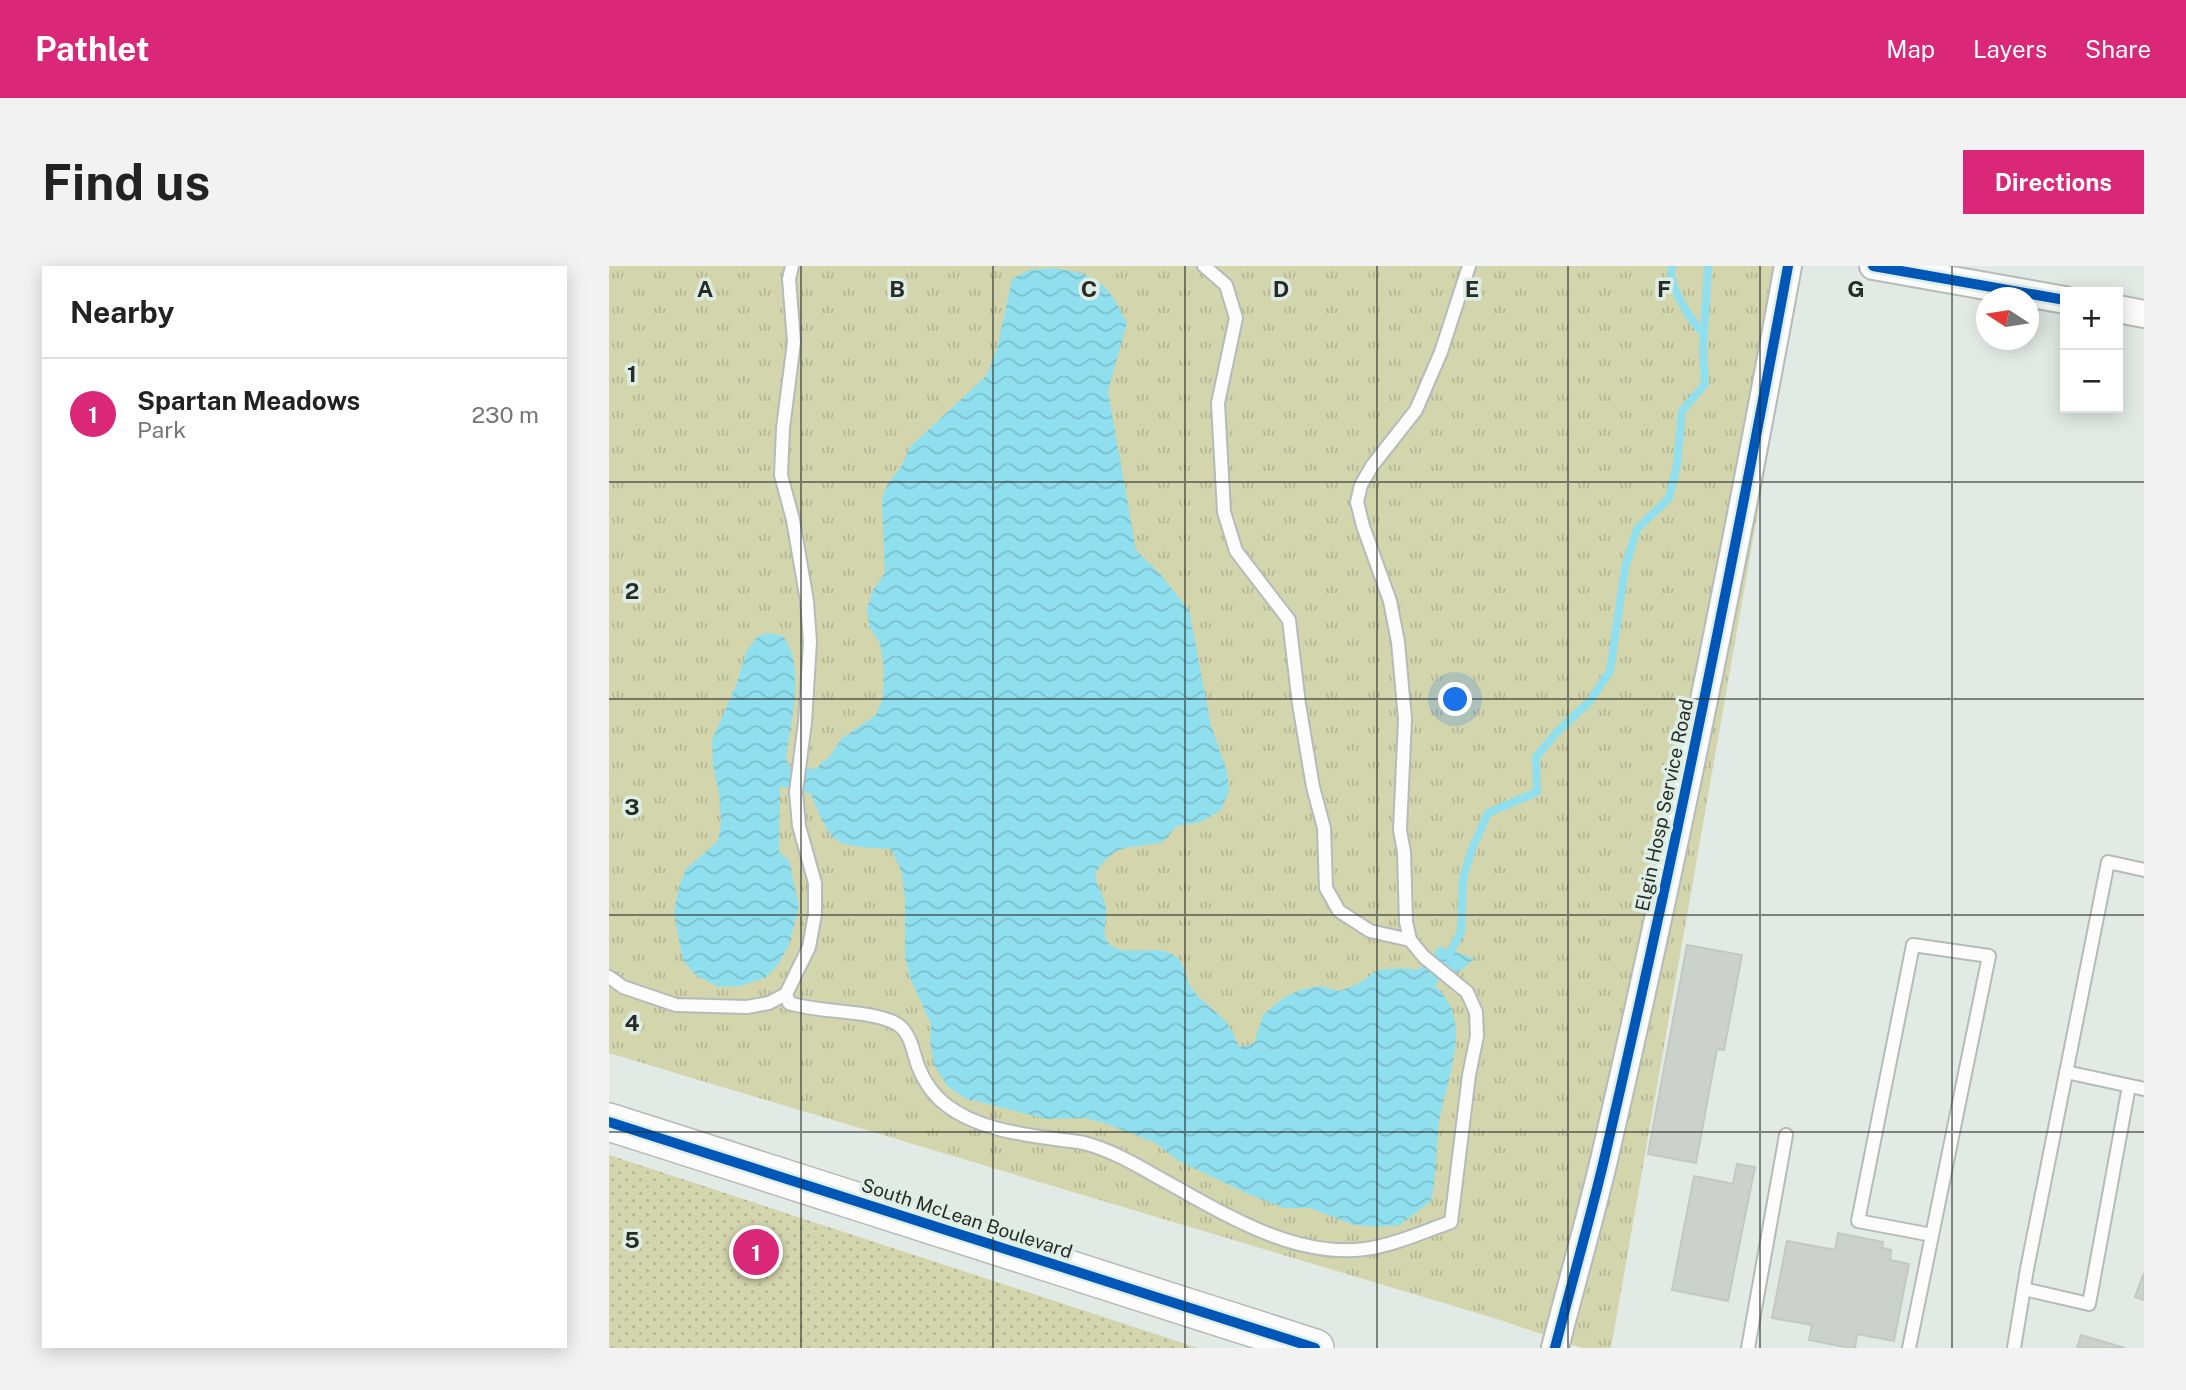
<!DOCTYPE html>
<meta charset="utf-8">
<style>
body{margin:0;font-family:"Public Sans",sans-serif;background:#f2f2f2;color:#222}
.controls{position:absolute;right:21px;top:21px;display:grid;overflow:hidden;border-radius:0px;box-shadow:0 4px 18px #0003}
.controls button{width:63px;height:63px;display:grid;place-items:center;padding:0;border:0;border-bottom:2px solid #e0e0e0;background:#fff;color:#222;font:35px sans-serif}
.compass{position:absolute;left:1367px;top:21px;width:63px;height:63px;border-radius:50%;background:#fff;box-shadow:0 4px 18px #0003;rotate:282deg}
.you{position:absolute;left:847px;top:434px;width:24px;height:24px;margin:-18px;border:5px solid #fff;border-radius:50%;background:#1a73e8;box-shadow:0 0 0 10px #1a73e833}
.badge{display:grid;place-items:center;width:46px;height:46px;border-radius:50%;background:#db2777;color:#fff;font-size:23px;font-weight:700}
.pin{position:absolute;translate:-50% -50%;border:4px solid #fff;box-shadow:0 2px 7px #0006}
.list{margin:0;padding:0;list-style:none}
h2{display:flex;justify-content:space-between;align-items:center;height:91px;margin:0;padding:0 28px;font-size:30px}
h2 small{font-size:23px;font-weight:400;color:#767676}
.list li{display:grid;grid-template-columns:46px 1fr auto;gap:21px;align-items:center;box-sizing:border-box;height:112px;padding:0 28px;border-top:2px solid #e0e0e0}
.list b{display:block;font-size:26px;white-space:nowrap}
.list p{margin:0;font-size:23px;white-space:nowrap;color:#767676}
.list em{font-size:23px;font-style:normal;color:#767676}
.map{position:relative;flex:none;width:1535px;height:1082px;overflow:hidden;border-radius:0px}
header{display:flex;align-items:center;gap:42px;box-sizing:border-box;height:98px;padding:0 35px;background:#db2777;color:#fff}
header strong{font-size:33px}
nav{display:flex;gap:38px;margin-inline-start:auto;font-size:24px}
.intro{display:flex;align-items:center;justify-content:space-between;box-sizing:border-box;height:168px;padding:0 42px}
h1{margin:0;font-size:49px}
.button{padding:18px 32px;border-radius:0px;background:#db2777;color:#fff;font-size:24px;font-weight:700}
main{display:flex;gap:42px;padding:0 42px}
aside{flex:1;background:#fff;border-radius:0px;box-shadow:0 4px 18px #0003}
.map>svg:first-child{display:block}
.grass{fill:url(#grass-tufts)}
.park{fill:url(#park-dots)}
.water{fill:url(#water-waves)}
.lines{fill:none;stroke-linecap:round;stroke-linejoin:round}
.stream{stroke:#8fdfee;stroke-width:8}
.building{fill:#ccd1cc;stroke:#c3c8c4;stroke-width:2}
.lane-casing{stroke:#b5bbb8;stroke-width:16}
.street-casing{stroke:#b5bbb8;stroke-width:30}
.secondary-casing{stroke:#b5bbb8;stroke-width:40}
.lane{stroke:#fbfcfb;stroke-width:12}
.street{stroke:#fbfcfb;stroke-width:26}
.secondary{stroke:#fbfcfb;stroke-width:37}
.cycleway-casing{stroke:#dfeee5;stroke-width:15}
.cycleway{stroke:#0057b8;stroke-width:10}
.grid{fill:none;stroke:#272c29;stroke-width:2;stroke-opacity:0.55}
.labels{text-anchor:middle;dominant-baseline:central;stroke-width:7;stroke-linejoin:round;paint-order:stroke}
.street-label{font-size:19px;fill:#272c29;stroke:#dfeee5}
.grid-label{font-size:23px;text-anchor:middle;font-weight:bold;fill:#272c29;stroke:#dfeee5;stroke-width:7;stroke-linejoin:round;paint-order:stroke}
</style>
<header>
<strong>Pathlet</strong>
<nav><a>Map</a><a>Layers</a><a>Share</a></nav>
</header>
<div class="intro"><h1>Find us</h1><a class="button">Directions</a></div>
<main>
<aside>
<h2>Nearby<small></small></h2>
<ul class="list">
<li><span class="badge">1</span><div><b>Spartan Meadows</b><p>Park</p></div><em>230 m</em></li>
</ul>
</aside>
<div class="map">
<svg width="1535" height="1082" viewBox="0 0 1535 1082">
<defs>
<pattern id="grass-tufts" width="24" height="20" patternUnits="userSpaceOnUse" patternTransform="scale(1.75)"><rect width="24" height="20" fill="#d3d5ad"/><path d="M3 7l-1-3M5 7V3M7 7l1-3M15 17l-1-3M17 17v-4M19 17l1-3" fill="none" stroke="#b5b795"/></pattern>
<pattern id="park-dots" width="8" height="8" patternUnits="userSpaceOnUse" patternTransform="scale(1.75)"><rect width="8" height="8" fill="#d3d5ad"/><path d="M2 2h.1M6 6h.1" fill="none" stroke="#b5b795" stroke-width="1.8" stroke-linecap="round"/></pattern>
<pattern id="water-waves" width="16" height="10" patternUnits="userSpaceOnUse" patternTransform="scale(1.75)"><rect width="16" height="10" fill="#8fdfee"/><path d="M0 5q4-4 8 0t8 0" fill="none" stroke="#7bc0cc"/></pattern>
</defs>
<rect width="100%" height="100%" fill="#e2eae6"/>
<polygon class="grass" points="0,0 1192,0 1002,1082 973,1082 888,1053 0,787"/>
<polygon class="park" points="0,889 589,1082 0,1082"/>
<path class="water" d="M444 2C489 8 498 16 518 57L499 125 527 284 552 309 580 344 602 459 618 505 620 525 612 544 592 556 568 560 554 576C519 584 507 574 486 609 488 621 497 633 497 645 498 656 492 667 499 676 512 694 548 676 566 690 577 698 576 713 583 723 592 736 608 745 618 757 623 764 627 774 630 781L645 778 654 749 674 732 691 724 710 720 730 725 749 718 769 704 791 702 810 704 831 680 865 693 850 706 837 703 826 720C869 757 833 820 829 865 827 890 828 909 822 935L791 959 769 961 745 959 701 942H675L637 927 570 895 545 876 495 857 476 852 437 853 355 832 338 820 325 799 321 775 322 758 301 712 296 690V632L292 604 282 583C267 582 238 582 226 573 217 565 206 539 202 528L171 520 170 586 180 594 190 640 180 679 169 699 156 712 131 720 110 721 88 710 74 695 65 646 70 621 77 603 109 575 112 558 110 526 104 500 103 474 128 417 137 386 149 370 160 367 174 370C197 399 182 456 177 490L180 500 206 503 221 490 232 473 267 449 274 432 275 402 271 377 260 360 258 343 264 324 276 307 273 233 279 217 292 201 301 181 378 109 388 83 403 13 420 4Z"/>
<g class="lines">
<g class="stream">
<path d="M1063 0C1057 17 1082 55 1094 67"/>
<polyline points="839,691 852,666 854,612 863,583 879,547 928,526 927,491 948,466 981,435 1001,405 1016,302 1028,263 1060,232 1068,199 1073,145 1096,118 1094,84 1099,0"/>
</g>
</g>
<g class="building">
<polygon points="1078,679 1133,689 1115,784 1108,783 1087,897 1039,888"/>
<polygon points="1128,898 1146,901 1119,1035 1063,1024 1085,910 1124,918"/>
<polygon points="1229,967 1274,976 1273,982 1282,984 1281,994 1300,998 1285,1075 1248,1068 1246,1082 1241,1082 1200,1074 1203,1059 1163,1052 1178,975 1226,984"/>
<polygon points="1535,1007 1535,1034 1526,1031"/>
<polygon points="1472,1069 1516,1082 1468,1082"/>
</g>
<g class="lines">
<defs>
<g id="lane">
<polyline points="801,674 797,656 795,586 791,564 796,453 789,376 781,335 754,260 748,236 752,219 763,200 807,144 832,86 860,0"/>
<polyline points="0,711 14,721 67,739 138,741 160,737 177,728 200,681 206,648 206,617 190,560 187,526 196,456 201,376 198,335 184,254 172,209 174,162 185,76 180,13 183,0"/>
<path d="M177 728 180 737C209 747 266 744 288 758 302 767 304 786 309 800 315 815 323 828 336 838 366 862 409 868 446 873 458 875 471 875 482 879 511 888 537 905 563 919 621 951 687 992 756 983 785 979 814 966 842 956L860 809 868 770 867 746 858 726 815 691 801 674 761 665 730 645 717 622 715 562 704 521 690 438 680 354 627 285 615 246 609 137 627 52 617 19 595 0"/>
<polyline points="1457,806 1535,823"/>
<polyline points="1415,1023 1480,1038 1520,820"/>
<polyline points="1139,1082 1177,869"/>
<polyline points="1300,1082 1380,690 1304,679 1249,955 1323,969"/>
<polyline points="1405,1082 1418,1003 1499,596 1535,604"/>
</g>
<g id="street">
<polyline points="1264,0 1456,34"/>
<polyline points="1509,43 1535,48"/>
<path d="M946 1082C962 1019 980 957 995 894 1064 597 1124 299 1179 0"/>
</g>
<polyline id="secondary" points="0,856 706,1082"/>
</defs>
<use href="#lane" class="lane-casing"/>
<use href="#street" class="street-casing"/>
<use href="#secondary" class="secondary-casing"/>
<use href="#lane" class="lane"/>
<use href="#street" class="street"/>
<use href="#secondary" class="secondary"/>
<defs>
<g id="cycleway">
<polyline points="1264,0 1456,34"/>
<polyline points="0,856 706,1082"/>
<path d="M946 1082C962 1019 980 957 995 894 1064 597 1124 299 1179 0"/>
</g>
</defs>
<use href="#cycleway" class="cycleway-casing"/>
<use href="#cycleway" class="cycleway"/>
</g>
<path class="grid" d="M192 0V1082M384 0V1082M576 0V1082M768 0V1082M959 0V1082M1151 0V1082M1343 0V1082M0 216H1535M0 433H1535M0 649H1535M0 866H1535"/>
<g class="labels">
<g class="street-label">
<text transform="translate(1055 539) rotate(-78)">Elgin Hosp Service Road</text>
<text transform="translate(358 952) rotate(18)">South McLean Boulevard</text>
</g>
</g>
<g class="grid-label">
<text x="96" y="31">A</text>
<text x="288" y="31">B</text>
<text x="480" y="31">C</text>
<text x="672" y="31">D</text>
<text x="863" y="31">E</text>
<text x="1055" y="31">F</text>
<text x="1247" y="31">G</text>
<text x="23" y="116">1</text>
<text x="23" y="333">2</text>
<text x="23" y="549">3</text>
<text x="23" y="765">4</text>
<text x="23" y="982">5</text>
</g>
</svg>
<div class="controls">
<button>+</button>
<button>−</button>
</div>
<svg class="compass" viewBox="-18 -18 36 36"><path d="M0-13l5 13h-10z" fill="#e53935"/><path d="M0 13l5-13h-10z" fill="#767676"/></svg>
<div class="you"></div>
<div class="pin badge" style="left:147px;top:986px">1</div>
</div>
</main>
